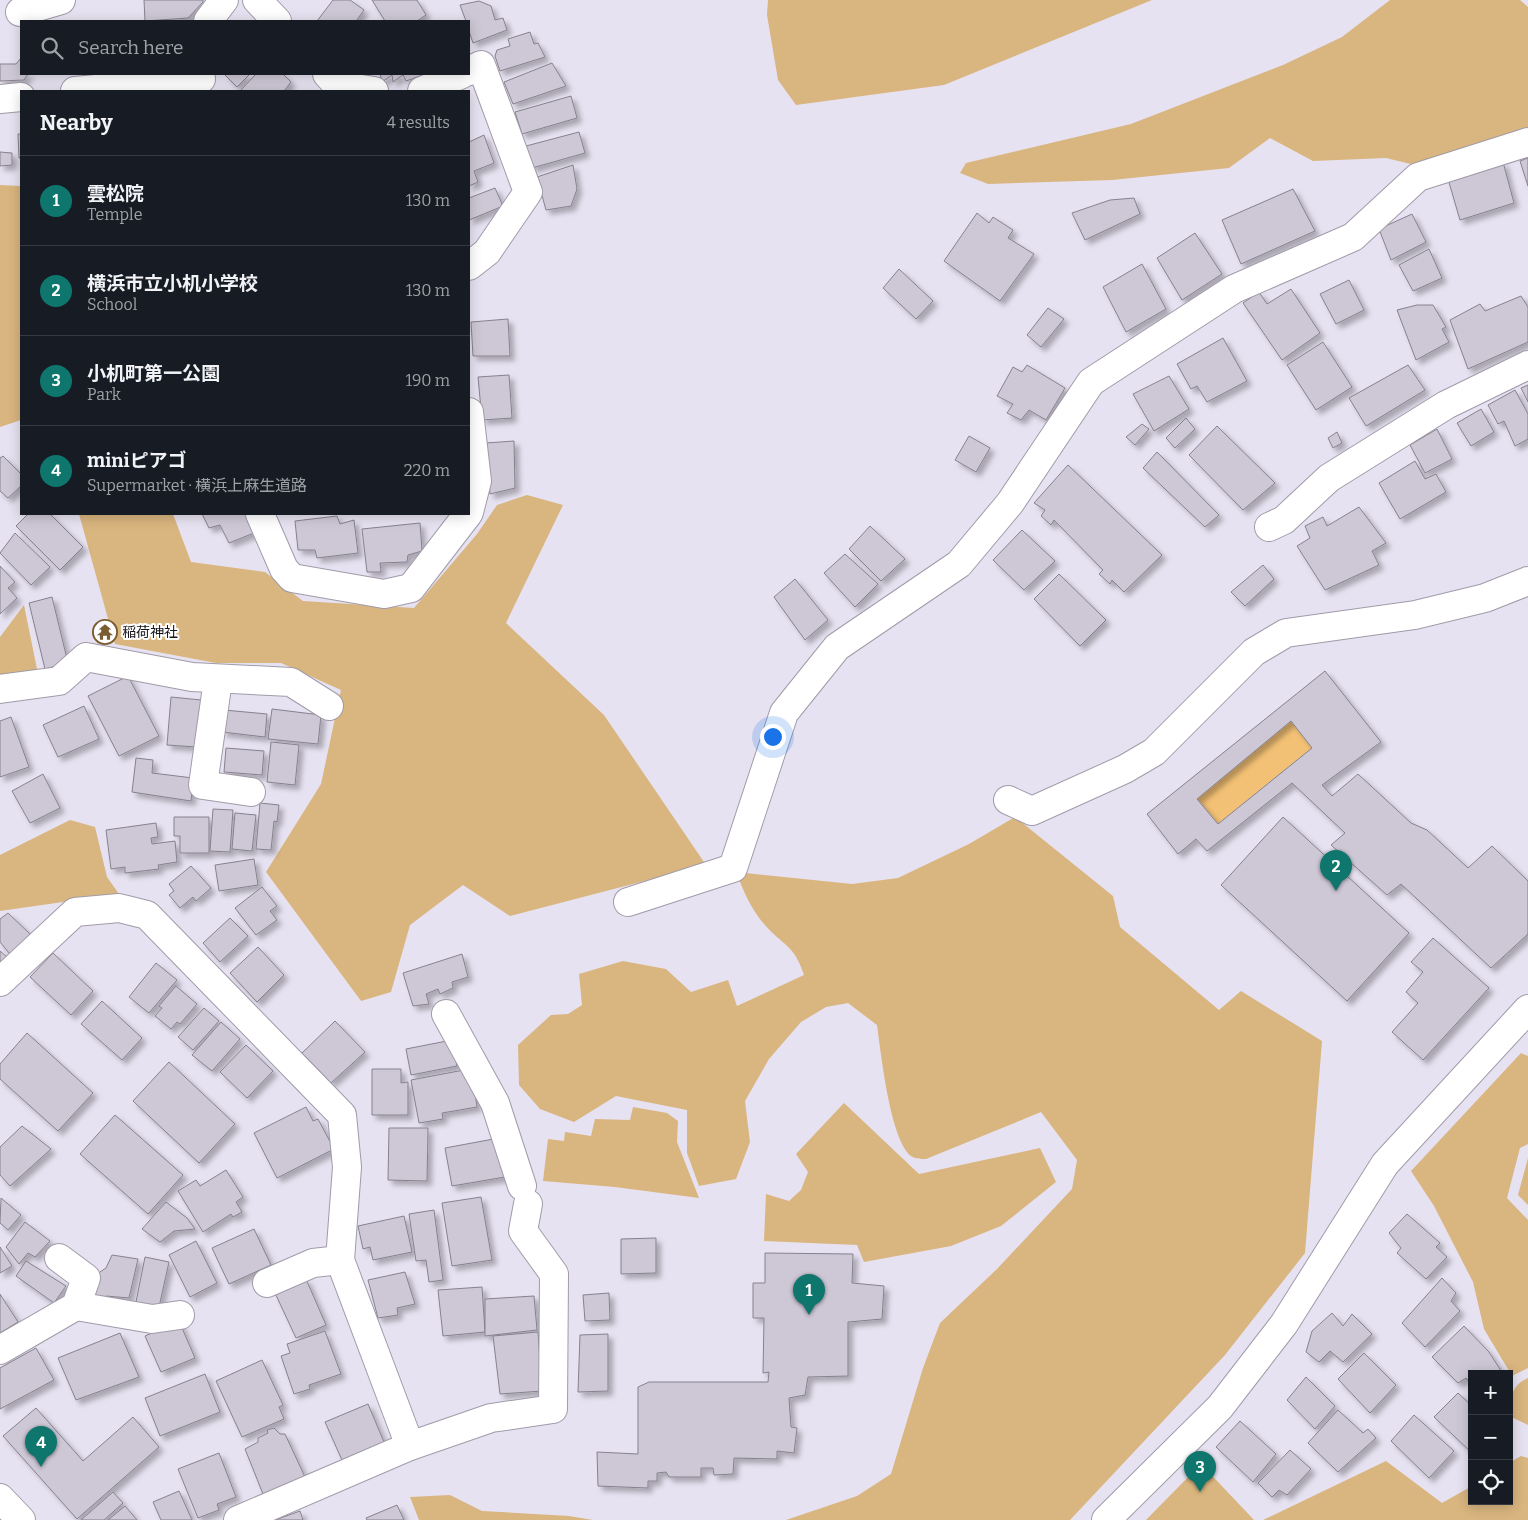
<!DOCTYPE html>
<meta charset="utf-8">
<style>
body{margin:0;font-family:Bitter,"Noto Sans JP",serif;background:#242831;color:#f1f3f6}
.controls{position:absolute;right:15px;bottom:15px;display:grid;overflow:hidden;border-radius:0px;box-shadow:0 2px 12px #0003}
.controls button{width:45px;height:45px;display:grid;place-items:center;padding:0;border:0;border-bottom:1px solid #363941;background:#171b24;color:#f1f3f6;font:25px sans-serif}
.you{position:absolute;left:772px;top:736px;width:18px;height:18px;margin:-12px;border:4px solid #fff;border-radius:50%;background:#1a73e8;box-shadow:0 0 0 8px #1a73e833}
.badge{display:grid;place-items:center;width:32px;height:32px;border-radius:50%;background:#0f766e;color:#fff;font-size:16px;font-weight:700}
.pin{position:absolute;translate:-50% -41px;filter:drop-shadow(0 1px 2px #0008)}
.pin::after{content:'';position:absolute;top:26px;width:18px;height:15px;background:inherit;clip-path:polygon(0 0,100% 0,50% 100%)}
.list{margin:0;padding:0;list-style:none}
h2{display:flex;justify-content:space-between;align-items:center;height:65px;margin:0;padding:0 20px;font-size:21px}
h2 small{font-size:16px;font-weight:400;color:#9ea1a6}
.list li{display:grid;grid-template-columns:32px 1fr auto;gap:15px;align-items:center;box-sizing:border-box;height:90px;padding:0 20px;border-top:1px solid #363941}
.list b{display:block;font-size:19px;white-space:nowrap}
.list p{margin:0;font-size:16px;white-space:nowrap;color:#9ea1a6}
.list em{font-size:16px;font-style:normal;color:#9ea1a6}
.icon{flex:none;width:28px;height:28px;fill:none;stroke:currentColor;stroke-width:2;stroke-linecap:round;stroke-linejoin:round}
.map{position:relative;flex:none;width:1528px;height:1520px;overflow:hidden}
.search{position:absolute;background:#171b24;box-shadow:0 2px 12px #0003;left:20px;top:20px;width:450px;height:55px;display:flex;align-items:center;gap:12px;box-sizing:border-box;padding:0 18px;border-radius:0px;color:#9ea1a6;font-size:19px}
.panel{position:absolute;background:#171b24;box-shadow:0 2px 12px #0003;left:20px;top:90px;width:450px;height:425px;border-radius:0px}
.map>svg:first-child{display:block}
.green{fill:#d9b57f}
.water{fill:#f3c175}
.building{fill:#cec8d6;stroke:#86818e;fill-rule:evenodd;filter:url(#shadow)}
.lines{fill:none;stroke-linecap:round;stroke-linejoin:round}
.street-casing{stroke:#a19ba9;stroke-width:30}
.secondary-casing{stroke:#a19ba9;stroke-width:30}
.primary-casing{stroke:#a19ba9;stroke-width:30}
.street{stroke:#fff;stroke-width:28}
.secondary{stroke:#fff;stroke-width:28}
.primary{stroke:#fff;stroke-width:28}
.labels{text-anchor:middle;dominant-baseline:central;stroke-width:4;stroke-linejoin:round;paint-order:stroke}
.poi-label{font-size:14px;fill:#17151a;stroke:#fff;text-anchor:start}
</style>
<div class="map">
<svg width="1528" height="1520" viewBox="0 0 1528 1520">
<defs>
<filter id="shadow"><feDropShadow dx="4.5" dy="4.5" stdDeviation="2.5" flood-color="#0004"/></filter>
</defs>
<rect width="100%" height="100%" fill="#e7e2f1"/>
<g class="green">
<polygon points="768,0 1152,0 944,85 796,105 778,80 767,15"/>
<polygon points="1390,0 1520,0 1528,7 1528,130 1419,166 1386,158 1313,161 1270,138 1229,168 1180,173 1112,180 988,184 960,173 966,163 1131,124 1283,65 1342,37"/>
<polygon points="0,185 21,186 21,420 0,427"/>
<polygon points="527,495 563,505 506,623 604,715 706,865 510,916 463,885 410,925 391,992 361,1001 266,872 321,784 341,690 281,663 216,663 115,644 79,514 173,514 191,562 265,572 303,601 414,608 477,534 497,505"/>
<polygon points="24,605 38,674 0,680 0,637"/>
<path d="M1015 817 1113 896 1120 927 1219 1010 1241 991 1322 1041 1305 1253 1225 1355 1070 1520H786L857 1496 891 1474 923 1368 940 1323 997 1269 1072 1189 1077 1160 1041 1112 926 1159C922 1159 915 1159 911 1156 890 1139 881 1053 877 1025L848 1003 826 1007 801 1022 769 1059 745 1101 750 1142 736 1179 699 1186 687 1153V1110L616 1096 574 1122 540 1109 519 1085 518 1045 551 1015 568 1014 582 1005 579 974 623 961 666 969 691 992 728 980 737 1006 804 975C794 944 783 946 764 924 751 909 743 890 736 872L852 884 898 878 969 844Z"/>
<polygon points="70,820 95,827 107,877 119,894 0,911 0,855"/>
<polygon points="1521,1053 1528,1056 1528,1144 1520,1148 1507,1198 1528,1220 1528,1368 1512,1376 1484,1329 1473,1282 1434,1206 1411,1171"/>
<polygon points="844,1103 919,1174 1040,1148 1056,1182 1001,1226 951,1246 864,1262 857,1245 764,1241 766,1194 789,1201 801,1190 808,1172 796,1154"/>
<polygon points="633,1107 667,1113 678,1121 677,1142 699,1198 615,1187 543,1181 548,1139 564,1141 565,1132 591,1136 595,1119 630,1120"/>
<polygon points="1528,1158 1528,1205 1518,1195"/>
<path d="M1528 1378V1425L1509 1416C1509 1400 1511 1385 1528 1378Z"/>
<polygon points="1521,1456 1528,1458 1528,1520 1263,1520 1386,1461 1442,1503 1472,1486 1472,1501 1509,1501 1509,1463"/>
<polygon points="1201,1464 1254,1520 1146,1520"/>
<polygon points="450,1495 482,1511 569,1516 593,1520 419,1520 410,1497"/>
</g>
<polygon class="water" points="1291,721 1312,748 1218,824 1197,799"/>
<g class="building">
<polygon points="144,0 203,0 203,2 188,18 145,21"/>
<polygon points="333,0 350,0 364,10 356,21 317,21"/>
<polygon points="372,0 417,0 426,15 417,21 385,21"/>
<polygon points="479,1 491,6 495,20 503,18 507,30 473,43 469,31 469,21 466,21 460,5"/>
<polygon points="530,32 534,44 538,43 545,57 500,71 495,56 497,50 510,46 508,39"/>
<polygon points="21,58 21,74 31,74 28,74 24,80 0,81 0,64 16,64"/>
<polygon points="552,63 566,86 513,104 504,82"/>
<polygon points="224,74 250,74 237,87"/>
<polygon points="256,74 283,74 291,82 284,91 240,91"/>
<polygon points="380,74 426,74 406,81 403,75 393,82 392,75 382,82"/>
<polygon points="571,96 577,118 522,134 515,112"/>
<polygon points="579,132 585,153 532,168 526,146"/>
<polygon points="18,134 21,134 21,158 19,158"/>
<polygon points="484,135 494,163 474,171 478,182 469,186 469,142"/>
<polygon points="0,152 12,153 12,165 0,166"/>
<polygon points="1528,158 1528,186 1520,161"/>
<polygon points="1503,162 1514,203 1460,220 1448,179"/>
<polygon points="573,165 577,189 571,206 546,210 537,177"/>
<polygon points="495,188 503,206 469,220 469,198"/>
<polygon points="1293,189 1315,231 1241,264 1222,220"/>
<polygon points="1134,198 1140,214 1085,240 1072,213 1110,200"/>
<polygon points="977,213 989,223 993,217 1013,230 1008,238 1034,254 1000,301 944,261"/>
<polygon points="1412,214 1426,242 1391,260 1379,229"/>
<polygon points="1195,233 1222,274 1182,300 1157,258"/>
<polygon points="1429,249 1442,278 1413,291 1399,265"/>
<polygon points="1142,264 1166,309 1126,332 1103,287"/>
<polygon points="899,269 933,301 916,319 883,288"/>
<polygon points="1349,280 1364,310 1336,324 1320,294"/>
<polygon points="1291,289 1320,333 1282,360 1243,303 1259,292 1267,304"/>
<polygon points="1521,296 1528,307 1528,342 1468,369 1450,320 1480,304 1485,311"/>
<polygon points="1417,305 1433,305 1446,327 1442,329 1449,342 1416,360 1397,310"/>
<polygon points="1048,308 1064,319 1041,347 1027,335"/>
<polygon points="508,319 510,356 473,356 471,322"/>
<polygon points="1223,338 1247,381 1207,402 1197,386 1191,389 1177,364"/>
<polygon points="1323,342 1352,387 1316,410 1287,365"/>
<polygon points="1027,365 1065,388 1046,420 1029,410 1021,420 1007,413 1013,404 997,396 1013,367 1022,372"/>
<polygon points="1408,365 1425,390 1366,426 1349,398"/>
<polygon points="509,375 512,418 482,420 478,377"/>
<polygon points="1169,376 1189,409 1154,431 1133,394"/>
<polygon points="1528,385 1528,402 1521,388"/>
<polygon points="1515,390 1528,414 1528,439 1515,446 1504,421 1498,424 1488,405"/>
<polygon points="1481,409 1494,432 1471,446 1457,423"/>
<polygon points="1186,418 1195,429 1175,448 1166,438"/>
<polygon points="1142,424 1149,429 1135,445 1126,437"/>
<polygon points="1217,426 1275,483 1243,510 1189,455"/>
<polygon points="1437,429 1452,459 1425,473 1410,445"/>
<polygon points="1337,432 1342,443 1333,448 1328,438"/>
<polygon points="969,436 990,448 976,472 955,460"/>
<polygon points="514,441 515,488 490,494 486,443"/>
<polygon points="1157,452 1219,515 1205,527 1143,468"/>
<polygon points="3,456 21,474 21,486 8,498 0,491 0,458"/>
<polygon points="1415,461 1425,479 1436,474 1446,492 1400,519 1379,483"/>
<polygon points="1068,465 1162,555 1124,592 1112,580 1110,584 1099,574 1103,570 1054,520 1051,525 1041,516 1045,510 1034,503"/>
<polygon points="1359,507 1386,543 1372,551 1379,565 1325,590 1297,546 1310,538 1305,526 1323,517 1327,526"/>
<polygon points="28,514 50,514 83,547 60,570 16,526"/>
<polygon points="202,514 246,514 254,533 229,543 220,525 209,528"/>
<polygon points="337,516 340,524 354,520 358,553 317,558 315,550 298,550 295,521"/>
<polygon points="420,523 422,551 408,555 407,562 380,563 381,572 367,572 362,529"/>
<polygon points="870,526 905,559 881,581 849,549"/>
<polygon points="1022,530 1055,561 1024,590 993,560"/>
<polygon points="15,533 50,567 31,585 0,553"/>
<polygon points="845,554 878,584 855,607 824,573"/>
<polygon points="1263,565 1274,579 1245,606 1231,592"/>
<polygon points="0,566 15,582 8,588 17,598 0,614"/>
<polygon points="1059,574 1106,620 1080,646 1034,599"/>
<polygon points="795,579 828,620 805,640 774,597"/>
<polygon points="52,597 68,663 45,669 29,603"/>
<path d="M1325 671 1381 742 1322 785 1332 796 1358 774 1411 823 1427 830 1468 868 1492 846 1528 881V934L1491 968 1401 884 1387 895 1331 845 1345 833 1292 783 1207 851 1196 839 1178 854 1147 814ZM1291 721 1312 748 1218 824 1197 799Z"/>
<polygon points="128,676 159,736 119,756 88,696"/>
<polygon points="171,697 201,700 197,747 167,745"/>
<polygon points="84,706 99,739 58,757 43,725"/>
<polygon points="272,709 321,715 318,744 268,739"/>
<polygon points="224,710 267,714 265,737 222,732"/>
<polygon points="11,717 29,767 0,777 0,721"/>
<polygon points="271,742 299,745 295,785 267,782"/>
<polygon points="226,748 264,751 262,775 224,772"/>
<polygon points="136,758 153,760 152,773 193,778 191,801 132,792"/>
<polygon points="43,774 60,808 30,823 12,791"/>
<polygon points="260,803 279,805 277,822 274,821 271,850 256,849"/>
<polygon points="213,809 233,810 230,852 210,851"/>
<polygon points="235,813 256,815 252,851 232,849"/>
<polygon points="174,817 209,817 209,853 180,853 180,836 174,836"/>
<polygon points="1283,817 1409,933 1347,1001 1221,885"/>
<polygon points="156,823 158,837 151,838 152,844 175,841 177,862 158,865 159,869 125,873 125,867 111,869 106,830"/>
<polygon points="254,859 258,885 219,891 215,865"/>
<polygon points="191,866 211,888 196,901 193,897 180,908 169,895 174,891 169,884"/>
<polygon points="262,887 277,906 270,911 277,920 256,935 235,908"/>
<polygon points="8,913 30,934 10,954 0,942 0,919"/>
<polygon points="230,918 248,936 220,962 203,943"/>
<polygon points="1433,938 1489,988 1423,1060 1392,1032 1418,1003 1406,992 1423,972 1411,962"/>
<polygon points="258,947 284,975 257,1002 230,973"/>
<polygon points="0,951 7,957 0,964"/>
<polygon points="53,953 93,991 71,1015 30,977"/>
<polygon points="462,954 468,977 452,982 453,988 440,994 438,989 426,994 429,1004 413,1006 403,973"/>
<polygon points="156,963 177,980 149,1013 129,997"/>
<polygon points="176,986 197,1004 180,1024 177,1022 171,1029 155,1016 162,1008 159,1006"/>
<polygon points="102,1001 142,1038 122,1060 81,1024"/>
<polygon points="204,1008 219,1021 193,1050 178,1037"/>
<polygon points="335,1021 365,1052 331,1083 302,1053"/>
<polygon points="221,1022 240,1039 212,1071 192,1055"/>
<polygon points="27,1033 93,1093 58,1131 0,1079 0,1064"/>
<polygon points="452,1040 457,1066 411,1075 406,1049"/>
<polygon points="246,1045 273,1071 247,1098 220,1072"/>
<polygon points="169,1062 235,1124 199,1163 133,1101"/>
<polygon points="372,1069 401,1069 401,1083 408,1082 408,1115 372,1115"/>
<polygon points="464,1070 472,1074 477,1107 442,1113 443,1119 419,1123 411,1080"/>
<polygon points="306,1107 313,1121 318,1119 334,1149 277,1178 254,1133"/>
<polygon points="115,1115 183,1175 148,1214 80,1154"/>
<polygon points="22,1126 51,1149 10,1186 0,1175 0,1147"/>
<polygon points="389,1128 428,1128 427,1181 388,1180"/>
<polygon points="499,1138 505,1177 452,1186 445,1148"/>
<polygon points="226,1170 243,1197 236,1202 242,1212 233,1217 231,1214 203,1232 178,1191 196,1180 200,1186"/>
<polygon points="481,1197 492,1260 452,1266 442,1203"/>
<polygon points="1,1198 21,1215 8,1230 0,1223"/>
<polygon points="166,1202 187,1218 195,1229 174,1231 160,1242 142,1229"/>
<polygon points="434,1210 443,1280 429,1282 426,1260 416,1261 409,1214"/>
<polygon points="1407,1214 1440,1243 1436,1247 1447,1257 1426,1279 1397,1253 1401,1248 1389,1233"/>
<polygon points="404,1216 412,1252 373,1260 370,1247 363,1249 358,1226"/>
<polygon points="25,1222 50,1241 35,1257 28,1253 19,1264 6,1247"/>
<polygon points="254,1229 271,1265 229,1284 212,1248"/>
<polygon points="656,1238 656,1273 621,1274 621,1239"/>
<polygon points="196,1241 217,1283 190,1297 169,1255"/>
<polygon points="0,1247 12,1266 0,1273"/>
<polygon points="765,1253 853,1254 852,1283 884,1286 882,1319 848,1322 848,1376 808,1377 805,1395 789,1398 791,1427 797,1428 794,1453 777,1451 777,1459 734,1458 733,1474 714,1475 713,1468 701,1468 701,1477 669,1477 666,1472 657,1473 657,1481 648,1481 648,1488 598,1486 597,1452 638,1454 638,1387 649,1382 768,1382 769,1372 763,1373 764,1318 753,1318 753,1283 765,1283"/>
<polygon points="112,1255 138,1259 129,1298 106,1296 105,1304 90,1299 97,1274 106,1268"/>
<polygon points="145,1257 169,1262 159,1307 136,1302"/>
<polygon points="26,1261 66,1286 54,1303 16,1276"/>
<polygon points="405,1272 415,1304 397,1308 398,1315 378,1318 368,1280"/>
<polygon points="1442,1278 1456,1293 1451,1301 1460,1311 1425,1347 1402,1323"/>
<polygon points="306,1279 326,1325 296,1338 275,1293"/>
<polygon points="482,1287 485,1332 443,1336 438,1290"/>
<polygon points="609,1293 610,1320 585,1321 583,1295"/>
<polygon points="0,1294 18,1322 0,1333"/>
<polygon points="534,1296 537,1330 485,1336 485,1299"/>
<polygon points="1332,1313 1343,1326 1352,1314 1372,1334 1343,1362 1330,1351 1319,1362 1306,1352 1312,1331"/>
<polygon points="179,1321 195,1358 161,1372 145,1336"/>
<polygon points="1464,1326 1489,1352 1503,1374 1472,1374 1472,1384 1466,1378 1458,1383 1432,1357"/>
<polygon points="325,1331 341,1374 309,1385 310,1389 294,1394 281,1356 290,1353 287,1344"/>
<polygon points="538,1332 542,1391 500,1394 493,1336"/>
<polygon points="120,1333 139,1377 76,1400 58,1358"/>
<polygon points="608,1334 608,1391 578,1392 580,1335"/>
<polygon points="36,1348 54,1380 0,1409 0,1368"/>
<polygon points="1364,1353 1396,1385 1370,1413 1338,1379"/>
<polygon points="262,1360 283,1405 279,1407 284,1419 242,1437 216,1381"/>
<polygon points="205,1374 220,1412 160,1436 145,1398"/>
<polygon points="1306,1377 1335,1406 1315,1429 1287,1400"/>
<polygon points="1458,1393 1472,1406 1472,1453 1434,1417"/>
<polygon points="368,1404 384,1442 342,1460 325,1422"/>
<polygon points="36,1408 83,1461 133,1417 159,1447 77,1519 3,1436"/>
<polygon points="1338,1410 1363,1433 1368,1429 1376,1438 1338,1472 1308,1443"/>
<polygon points="1414,1415 1454,1451 1429,1478 1391,1441"/>
<polygon points="1240,1421 1276,1454 1253,1482 1216,1447"/>
<polygon points="274,1428 280,1434 285,1434 305,1477 263,1494 245,1449 258,1442 258,1438 268,1433 267,1430"/>
<polygon points="1290,1450 1311,1469 1287,1495 1279,1490 1272,1497 1258,1483"/>
<polygon points="219,1453 236,1497 217,1504 219,1510 198,1518 178,1469"/>
<polygon points="179,1491 192,1520 161,1520 153,1502"/>
<polygon points="113,1492 123,1503 104,1520 81,1520"/>
<polygon points="397,1505 404,1520 367,1520 366,1518"/>
<polygon points="125,1506 137,1520 108,1520"/>
<polygon points="300,1511 303,1520 275,1520"/>
</g>
<g class="lines">
<defs>
<g id="street">
<polyline points="257,0 277,21"/>
<polyline points="20,12 61,0"/>
<polyline points="208,21 224,0"/>
<polyline points="469,71 481,65 528,192 487,252 469,266"/>
<polyline points="327,74 337,85 374,91"/>
<polyline points="75,91 201,79"/>
<polyline points="422,91 462,74"/>
<polyline points="0,99 21,97"/>
<polyline points="469,412 477,481 469,512"/>
<polyline points="260,514 284,569 292,578 384,594 411,588 468,514"/>
<polyline points="1269,527 1284,520 1329,478 1446,405 1528,365"/>
<polyline points="218,680 203,785 251,792"/>
<polyline points="0,689 59,681 86,657 192,677 291,682 329,706"/>
<polyline points="1008,800 1032,811 1125,769 1154,752 1254,652 1286,633 1415,615 1485,598 1528,581"/>
<polyline points="628,902 733,868 784,713 837,647 959,564 1010,503 1091,382 1234,289 1353,237 1418,177 1528,142"/>
<polyline points="0,982 75,912 119,908 147,915 342,1115 347,1167 340,1260 410,1446 238,1520"/>
<polyline points="446,1014 495,1103 522,1186"/>
<polyline points="267,1283 313,1263 340,1260"/>
<polyline points="76,1306 152,1319 180,1315"/>
<polyline points="0,1350 76,1306 86,1278 59,1258"/>
<polyline points="410,1446 491,1418 553,1409 554,1274 523,1231 528,1204"/>
</g>
<polyline id="secondary" points="1106,1520 1220,1407 1284,1324 1385,1164 1528,1009"/>
<polyline id="primary" points="0,1498 21,1520"/>
</defs>
<use href="#street" class="street-casing"/>
<use href="#secondary" class="secondary-casing"/>
<use href="#primary" class="primary-casing"/>
<use href="#street" class="street"/>
<use href="#secondary" class="secondary"/>
<use href="#primary" class="primary"/>
</g>
<defs>
<symbol id="temple-ring" viewBox="-11 -11 22 22"><circle r="9.5" fill="#fff" stroke="#7a5d30" stroke-width="1.5"/><path d="M0-6L5-2H3V0L6.5 2.5H4V6H1.5V3h-3V6H-4V2.5H-6.5L-3 0V-2H-5Z" fill="#7a5d30"/></symbol>
</defs>
<g fill-rule="evenodd">
<use href="#temple-ring" x="91" y="618" width="28" height="28"/>
</g>
<g class="labels">
<g class="poi-label">
<text x="122" y="632">稲荷神社</text>
</g>
</g>
</svg>
<div class="controls">
<button>+</button>
<button>−</button>
<button><svg class="icon" aria-label="locate" viewBox="0 0 24 24"><circle cx="12" cy="12" r="6"/><path d="M12 2v4M12 18v4M2 12h4M18 12h4"/></svg></button>
</div>
<div class="you"></div>
<div class="pin badge" style="left:809px;top:1315px">1</div>
<div class="pin badge" style="left:1336px;top:891px">2</div>
<div class="pin badge" style="left:1200px;top:1492px">3</div>
<div class="pin badge" style="left:41px;top:1467px">4</div>
<div class="search"><svg class="icon" aria-label="search" viewBox="0 0 24 24"><circle cx="10" cy="10" r="6"/><path d="M15 15l6 6"/></svg>Search here</div>
<section class="panel">
<h2>Nearby<small>4 results</small></h2>
<ul class="list">
<li><span class="badge">1</span><div><b>雲松院</b><p>Temple</p></div><em>130 m</em></li>
<li><span class="badge">2</span><div><b>横浜市立小机小学校</b><p>School</p></div><em>130 m</em></li>
<li><span class="badge">3</span><div><b>小机町第一公園</b><p>Park</p></div><em>190 m</em></li>
<li><span class="badge">4</span><div><b>miniピアゴ</b><p>Supermarket · 横浜上麻生道路</p></div><em>220 m</em></li>
</ul>
</section>
</div>
